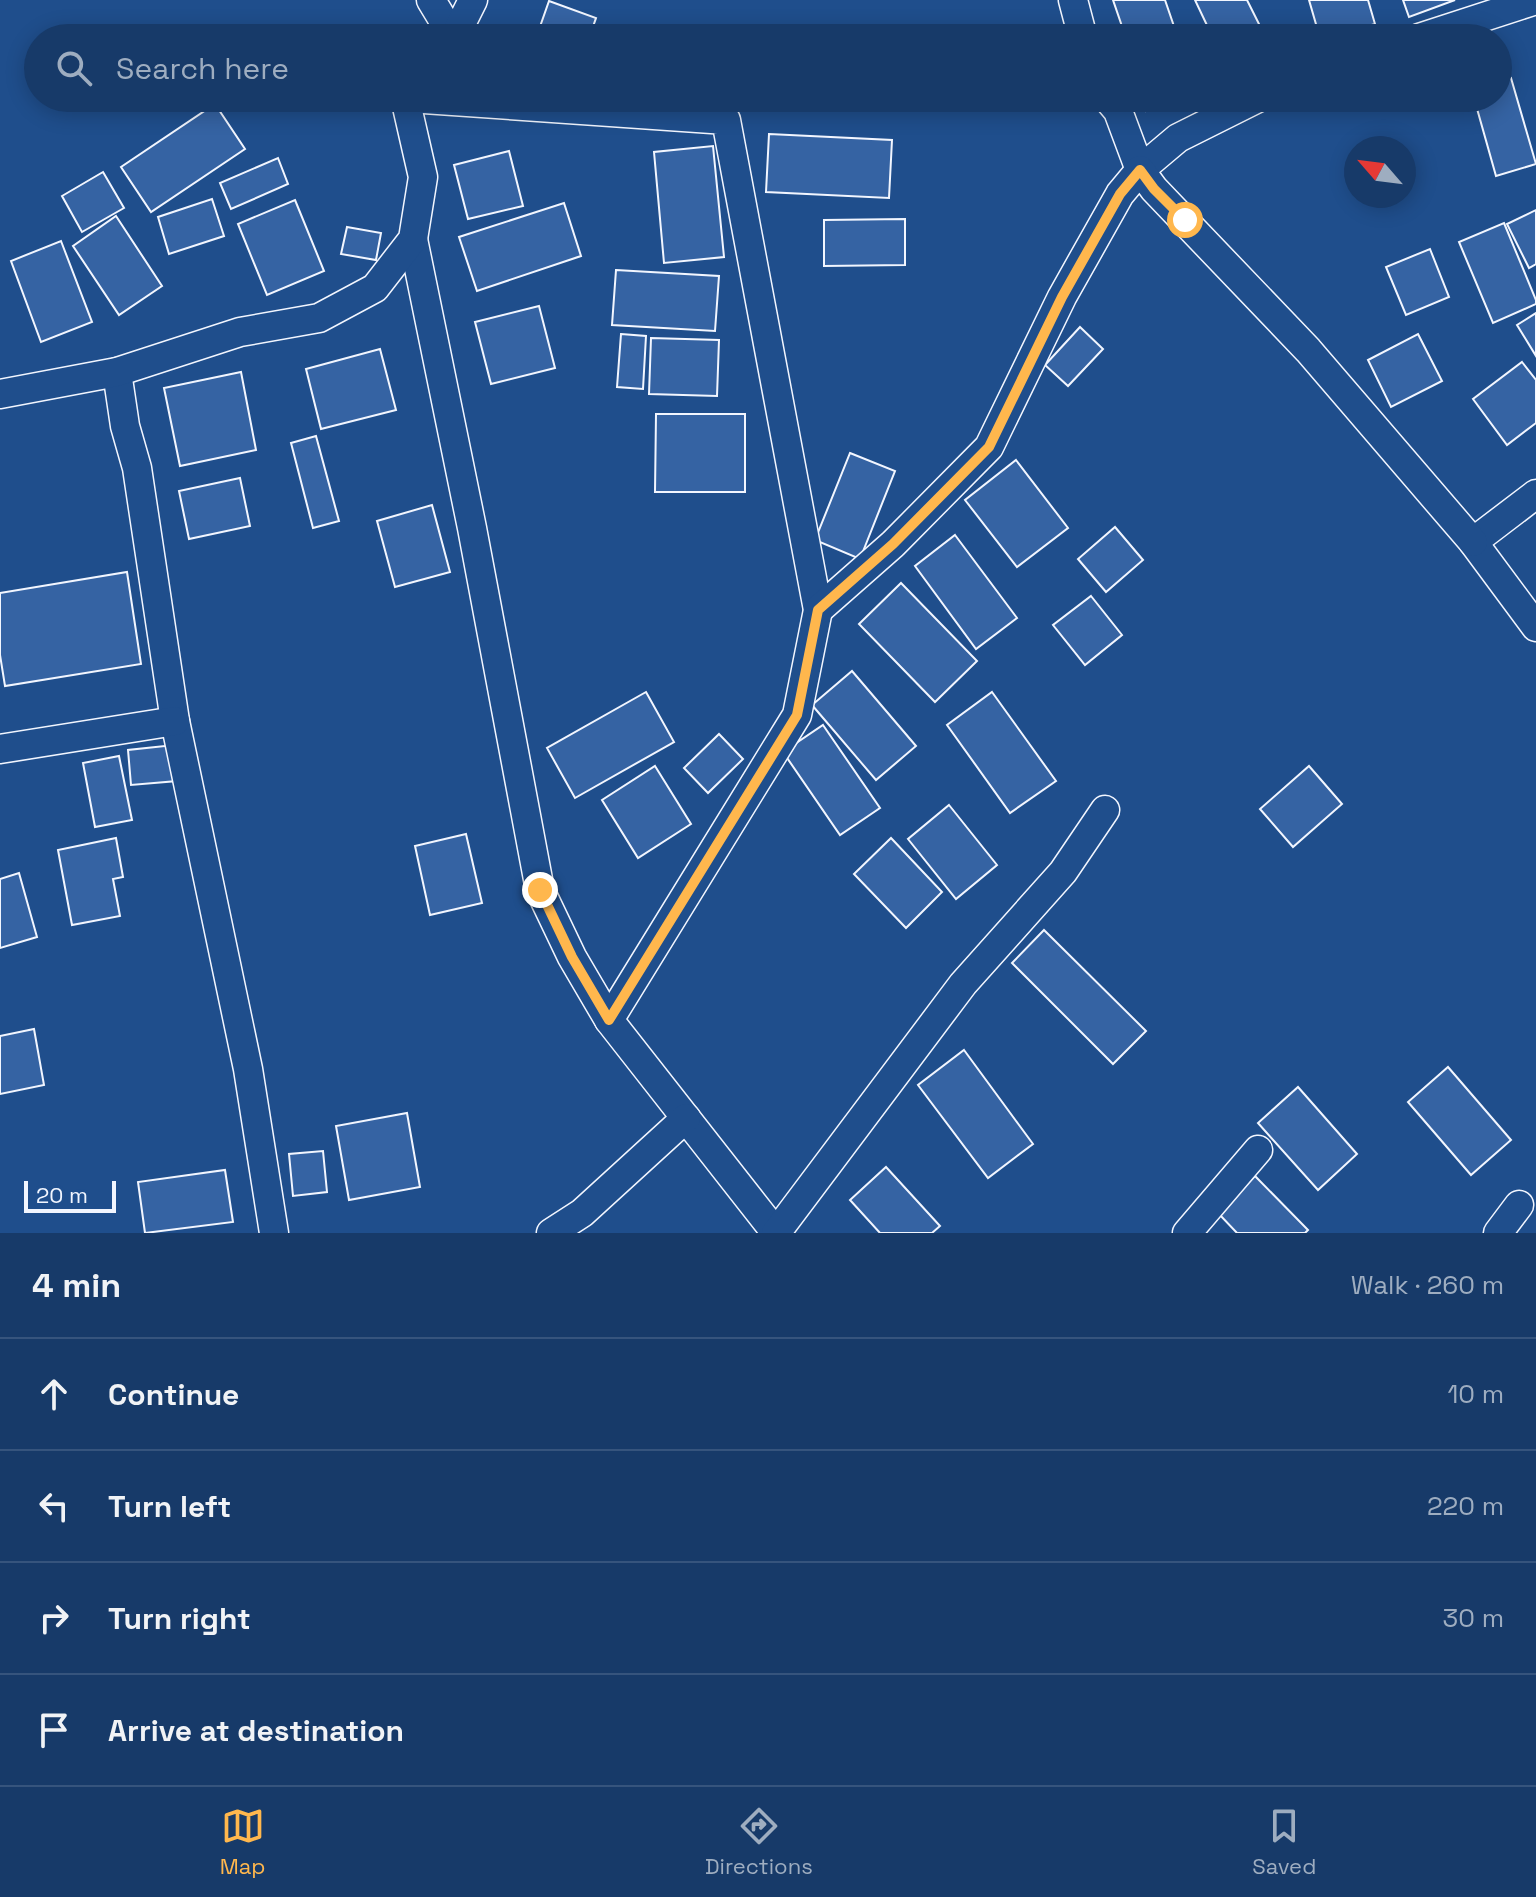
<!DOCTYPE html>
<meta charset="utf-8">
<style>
body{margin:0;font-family:"Space Grotesk",sans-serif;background:#20416f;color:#f1f3f6}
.compass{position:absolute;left:1344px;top:136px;width:72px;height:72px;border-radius:50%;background:#173a69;box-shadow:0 4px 20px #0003;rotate:298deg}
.scale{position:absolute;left:24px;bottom:20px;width:92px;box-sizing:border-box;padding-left:8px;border:4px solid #f2f6ff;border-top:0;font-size:22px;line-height:28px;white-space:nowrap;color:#f2f6ff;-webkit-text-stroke:6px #1f4e8c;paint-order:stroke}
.stop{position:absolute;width:24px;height:24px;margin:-18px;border:6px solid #ffb74d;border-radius:50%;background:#fff}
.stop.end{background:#ffb74d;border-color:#fff;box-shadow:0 2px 8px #0008}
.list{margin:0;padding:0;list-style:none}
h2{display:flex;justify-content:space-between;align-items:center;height:104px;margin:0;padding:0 32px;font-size:34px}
h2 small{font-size:26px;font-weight:400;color:#9eadc0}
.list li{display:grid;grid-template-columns:52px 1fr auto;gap:24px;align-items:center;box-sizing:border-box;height:112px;padding:0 32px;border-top:2px solid #36547d}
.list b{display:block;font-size:30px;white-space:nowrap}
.list em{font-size:26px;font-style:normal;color:#9eadc0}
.icon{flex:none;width:44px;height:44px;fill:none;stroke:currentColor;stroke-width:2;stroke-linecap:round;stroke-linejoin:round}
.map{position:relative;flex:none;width:1536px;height:1233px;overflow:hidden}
.search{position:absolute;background:#173a69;box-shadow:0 4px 20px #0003;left:24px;right:24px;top:24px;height:88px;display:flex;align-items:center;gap:20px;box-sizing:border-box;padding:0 28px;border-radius:44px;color:#9eadc0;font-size:30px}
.sheet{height:552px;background:#173a69}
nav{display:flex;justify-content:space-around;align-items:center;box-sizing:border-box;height:112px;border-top:2px solid #36547d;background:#173a69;font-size:22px;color:#9eadc0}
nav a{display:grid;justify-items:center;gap:4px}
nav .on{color:#ffb74d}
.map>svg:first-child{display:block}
.building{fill:#3563a3;stroke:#f2f6ff;stroke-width:2}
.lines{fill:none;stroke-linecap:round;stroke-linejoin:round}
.street-casing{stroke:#f2f6ff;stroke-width:31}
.street{stroke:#1f4e8c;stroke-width:28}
.route{stroke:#ffb74d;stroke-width:10}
</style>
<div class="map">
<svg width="1536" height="1233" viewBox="0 0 1536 1233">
<rect width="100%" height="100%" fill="#1f4e8c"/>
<g class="building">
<polygon points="1113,0 1165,0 1178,38 1126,38"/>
<polygon points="1195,0 1247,0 1266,38 1213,38"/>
<polygon points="1309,0 1368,0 1375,24 1326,38 1320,38"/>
<polygon points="1403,0 1455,0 1409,17"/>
<polygon points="549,1 596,18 589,38 536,38"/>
<polygon points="1511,78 1536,164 1496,176 1474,98 1498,98 1498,82"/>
<polygon points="1142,98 1188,98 1146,111"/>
<polygon points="215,104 245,149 151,212 121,167"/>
<polygon points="769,134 892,140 889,198 766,192"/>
<polygon points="713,146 724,257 664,263 654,152"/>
<polygon points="509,151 523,206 468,219 454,165"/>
<polygon points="278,158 288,184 231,209 220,183"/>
<polygon points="103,172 124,208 82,232 62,196"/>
<polygon points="212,199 224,236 169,254 158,217"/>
<polygon points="295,200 324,271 267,295 238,224"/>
<polygon points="564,203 581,256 477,291 459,237"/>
<polygon points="1536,210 1536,264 1529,268 1507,224"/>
<polygon points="116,216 162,286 119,315 73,246"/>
<polygon points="905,219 905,265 824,266 824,220"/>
<polygon points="1504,223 1536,300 1536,304 1493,323 1459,242"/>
<polygon points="347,227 381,233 376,260 341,254"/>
<polygon points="61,241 92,322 41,342 11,261"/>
<polygon points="1430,249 1449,297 1406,315 1386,267"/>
<polygon points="616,270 719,276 715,331 612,325"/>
<polygon points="539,306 555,368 491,384 475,322"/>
<polygon points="1536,313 1536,356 1517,325"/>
<polygon points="1080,327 1103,349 1068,386 1045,365"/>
<polygon points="621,334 646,336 643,389 617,387"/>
<polygon points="1418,334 1442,381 1391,407 1368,360"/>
<polygon points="651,338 719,340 717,396 649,394"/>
<polygon points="380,349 396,410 321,429 306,369"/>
<polygon points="1522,362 1536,380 1536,423 1507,445 1473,399"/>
<polygon points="241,372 256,450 180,466 164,388"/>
<polygon points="656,414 745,414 745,492 655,492"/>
<polygon points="316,436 339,521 313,528 291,443"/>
<polygon points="850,453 895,471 860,559 815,540"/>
<polygon points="1016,460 1068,528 1017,567 965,500"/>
<polygon points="240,478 250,526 189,539 179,491"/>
<polygon points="432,505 450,572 395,587 377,521"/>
<polygon points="1115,527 1143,560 1106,592 1078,559"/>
<polygon points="955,535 1017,618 976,649 915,566"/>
<polygon points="127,572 141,664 5,686 0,655 0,593"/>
<polygon points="901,583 977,661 935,702 859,624"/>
<polygon points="1091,596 1122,635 1085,665 1053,625"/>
<polygon points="852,671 916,746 876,780 812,705"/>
<polygon points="646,692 674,742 575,798 547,748"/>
<polygon points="992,692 1056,781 1010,813 947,725"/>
<polygon points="823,725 880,808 840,835 783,752"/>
<polygon points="719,734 743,759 708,793 684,768"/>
<polygon points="174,745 177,781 131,785 128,750"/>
<polygon points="119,756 132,820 95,827 83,763"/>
<polygon points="655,766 691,824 638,858 602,800"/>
<polygon points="1309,766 1342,804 1293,847 1260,809"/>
<polygon points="949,805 997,865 956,899 908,839"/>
<polygon points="466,834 482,903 430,915 415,846"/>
<polygon points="116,838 123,877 113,879 120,916 72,925 58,850"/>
<polygon points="891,838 942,892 906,928 854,874"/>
<polygon points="19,873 37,937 0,948 0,879"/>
<polygon points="1044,930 1146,1031 1113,1064 1012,963"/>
<polygon points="34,1029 44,1085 0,1094 0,1036"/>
<polygon points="964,1050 1033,1144 988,1178 918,1085"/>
<polygon points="1448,1067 1511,1140 1471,1175 1408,1102"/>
<polygon points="1298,1087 1357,1154 1318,1190 1258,1123"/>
<polygon points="407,1113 420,1187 349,1200 336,1126"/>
<polygon points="323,1151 327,1192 293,1196 289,1154"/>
<polygon points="886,1167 940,1226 932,1233 880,1233 850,1200"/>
<polygon points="225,1170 233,1222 145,1233 138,1182"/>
<polygon points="1255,1176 1308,1230 1305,1233 1237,1233 1218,1213"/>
</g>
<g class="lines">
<defs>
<g id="street">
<polyline points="431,0 454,38"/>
<polyline points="1073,0 1083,38"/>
<polyline points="454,38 473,0"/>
<polyline points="1419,38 1536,0"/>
<polyline points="409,98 726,120 818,610 797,715 609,1020"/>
<polyline points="1107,98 1118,111 1140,170 1178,138 1258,98"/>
<polyline points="413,239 472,528 540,890 572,957 609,1020 776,1233"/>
<polyline points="117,372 125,426 137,468 175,721 248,1069 274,1233"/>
<polyline points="0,394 117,372 240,332 319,318 375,288 413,239 423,177 405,98"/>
<polyline points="1536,494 1473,542 1536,627"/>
<polyline points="818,610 893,544 989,447 1062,297 1120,194 1140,170 1154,189 1308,350 1473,542"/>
<polyline points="0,749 175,721"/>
<polyline points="551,1233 582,1213 686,1118"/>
<polyline points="776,1233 963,984 1063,872 1105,810"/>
<polyline points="1187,1233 1258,1150"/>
<polyline points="1498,1233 1519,1205"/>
</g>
</defs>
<use href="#street" class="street-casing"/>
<use href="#street" class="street"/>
</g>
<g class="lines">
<polyline class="route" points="540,890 572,957 609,1020 797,715 818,610 893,544 989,447 1062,297 1120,194 1140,170 1154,189 1185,220"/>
</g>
</svg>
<svg class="compass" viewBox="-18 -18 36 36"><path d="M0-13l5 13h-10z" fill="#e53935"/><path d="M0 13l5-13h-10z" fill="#9eadc0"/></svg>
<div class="scale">20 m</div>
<div class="stop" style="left:1185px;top:220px"></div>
<div class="stop end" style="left:540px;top:890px"></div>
<div class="search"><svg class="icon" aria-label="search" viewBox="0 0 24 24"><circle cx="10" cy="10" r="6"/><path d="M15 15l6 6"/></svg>Search here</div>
</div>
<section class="sheet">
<h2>4 min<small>Walk · 260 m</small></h2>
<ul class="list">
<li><svg class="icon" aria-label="ahead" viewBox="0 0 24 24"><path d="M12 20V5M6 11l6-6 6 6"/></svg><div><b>Continue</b></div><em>10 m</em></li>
<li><svg class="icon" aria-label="left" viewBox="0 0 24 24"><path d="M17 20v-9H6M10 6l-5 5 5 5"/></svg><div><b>Turn left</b></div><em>220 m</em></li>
<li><svg class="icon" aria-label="right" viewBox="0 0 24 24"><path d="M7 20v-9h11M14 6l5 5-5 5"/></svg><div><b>Turn right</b></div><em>30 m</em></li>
<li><svg class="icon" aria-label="arrive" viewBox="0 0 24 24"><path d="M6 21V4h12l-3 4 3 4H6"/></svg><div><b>Arrive at destination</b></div></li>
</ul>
</section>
<nav>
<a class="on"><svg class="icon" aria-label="map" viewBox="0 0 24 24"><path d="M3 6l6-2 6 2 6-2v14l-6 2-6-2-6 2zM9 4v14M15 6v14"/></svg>Map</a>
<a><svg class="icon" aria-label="directions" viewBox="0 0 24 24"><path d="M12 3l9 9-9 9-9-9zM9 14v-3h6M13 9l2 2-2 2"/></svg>Directions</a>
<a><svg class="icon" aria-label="saved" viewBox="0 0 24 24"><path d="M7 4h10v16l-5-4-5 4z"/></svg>Saved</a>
</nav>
